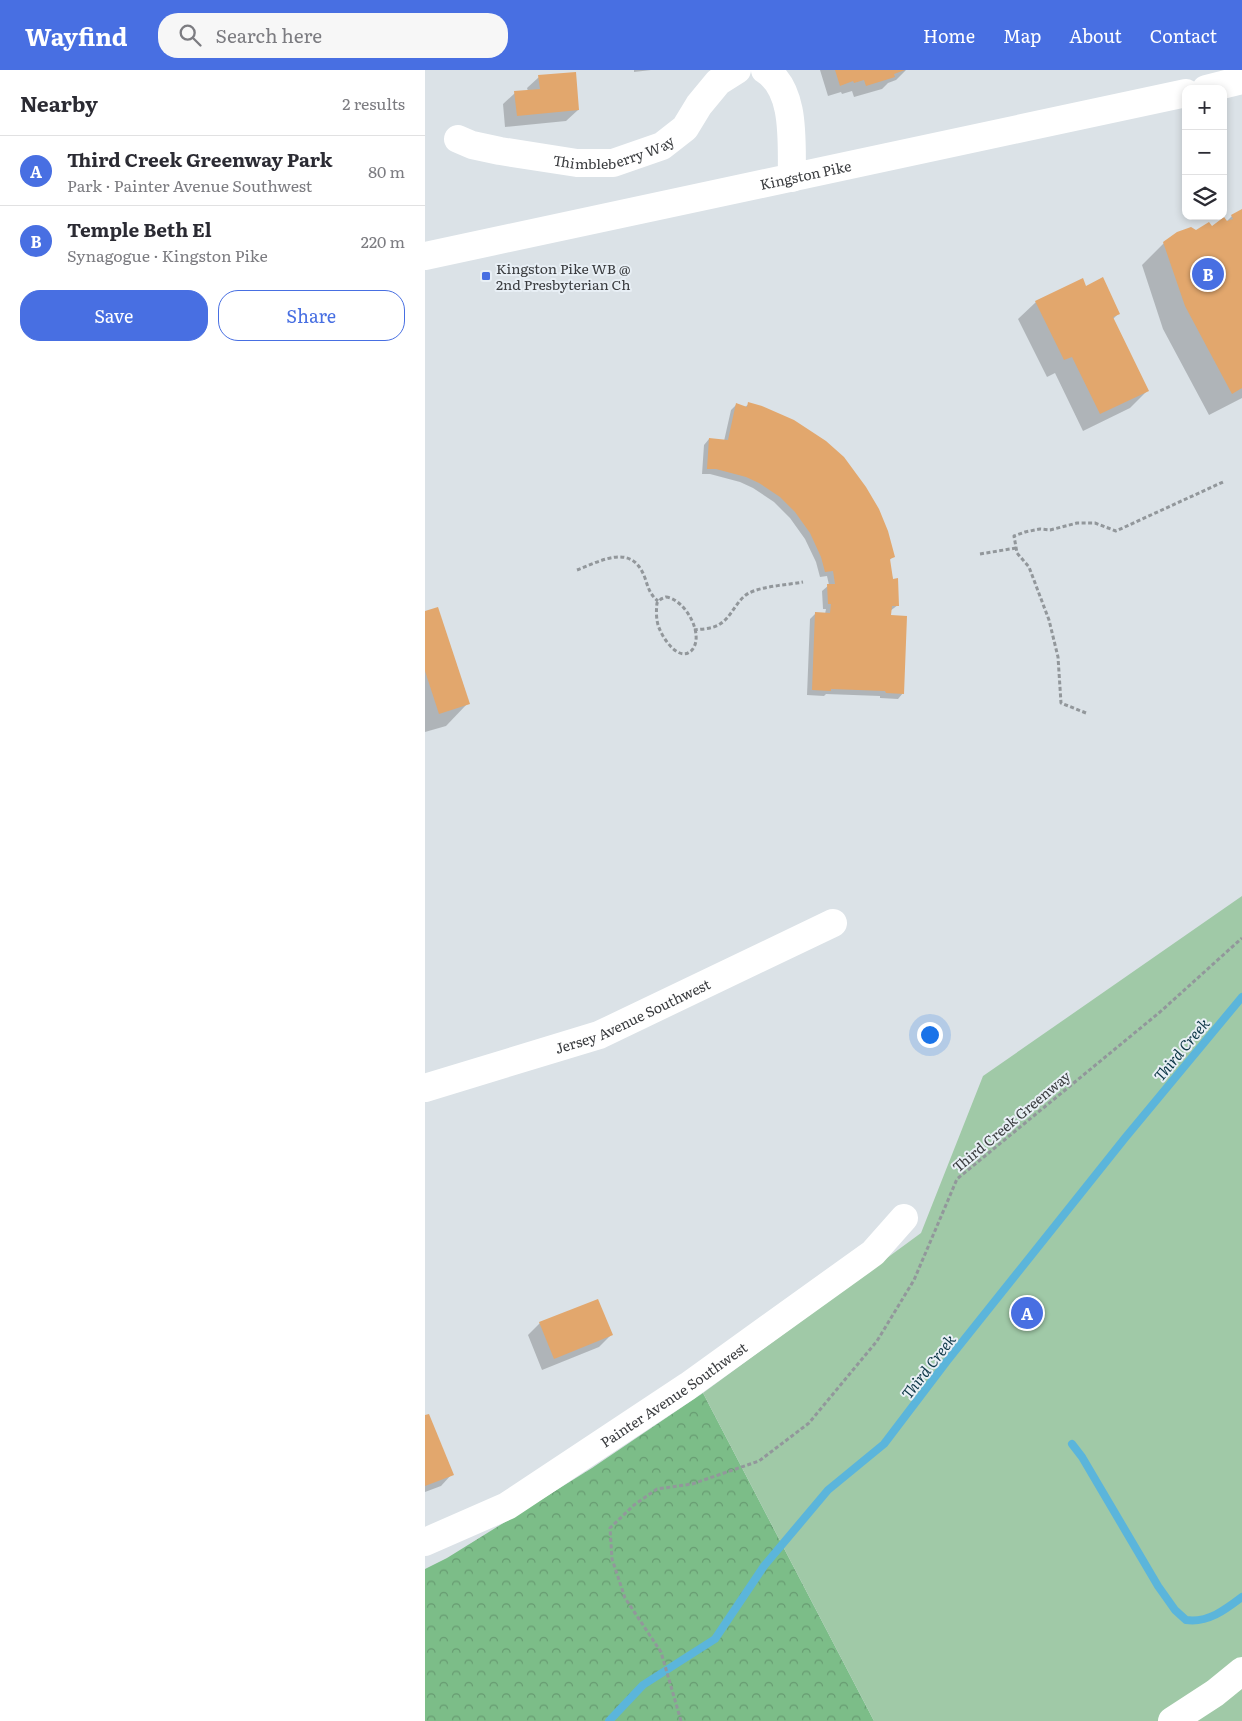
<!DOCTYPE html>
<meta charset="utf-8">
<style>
body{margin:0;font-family:Literata,serif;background:#f7f7f7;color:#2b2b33}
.controls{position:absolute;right:15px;top:15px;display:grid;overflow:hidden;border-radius:10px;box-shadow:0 2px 8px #0003}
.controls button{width:45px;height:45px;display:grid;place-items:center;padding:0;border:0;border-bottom:1px solid #e1e1e2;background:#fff;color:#2b2b33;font:25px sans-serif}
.you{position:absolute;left:504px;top:964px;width:18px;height:18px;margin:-12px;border:4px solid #fff;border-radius:50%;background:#1a73e8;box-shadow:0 0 0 8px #1a73e833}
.badge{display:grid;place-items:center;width:32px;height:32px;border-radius:50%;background:#486fe2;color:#fff;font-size:16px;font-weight:700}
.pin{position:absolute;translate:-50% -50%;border:2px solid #fff;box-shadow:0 1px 5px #0006}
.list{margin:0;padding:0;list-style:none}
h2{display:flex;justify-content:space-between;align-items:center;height:65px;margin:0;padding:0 20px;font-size:21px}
h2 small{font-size:16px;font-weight:400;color:#7c7c81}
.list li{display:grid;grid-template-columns:32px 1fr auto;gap:15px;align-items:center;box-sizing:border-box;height:70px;padding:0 20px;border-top:1px solid #e1e1e2}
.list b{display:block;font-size:19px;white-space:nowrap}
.list p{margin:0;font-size:16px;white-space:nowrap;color:#7c7c81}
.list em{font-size:16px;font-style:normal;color:#7c7c81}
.actions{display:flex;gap:10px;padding:15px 20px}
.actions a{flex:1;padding:11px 0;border:1px solid #486fe2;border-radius:20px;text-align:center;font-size:18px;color:#486fe2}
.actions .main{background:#486fe2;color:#fff}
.icon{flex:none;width:28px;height:28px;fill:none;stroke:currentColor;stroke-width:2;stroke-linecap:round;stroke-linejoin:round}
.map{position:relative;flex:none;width:817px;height:1651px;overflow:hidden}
header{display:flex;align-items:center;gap:30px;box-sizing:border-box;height:70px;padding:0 25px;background:#486fe2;color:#fff}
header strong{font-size:24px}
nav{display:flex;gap:28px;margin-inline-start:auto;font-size:18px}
.search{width:350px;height:45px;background:#f7f7f7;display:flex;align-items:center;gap:12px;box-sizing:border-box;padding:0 18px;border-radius:20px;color:#7c7c81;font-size:19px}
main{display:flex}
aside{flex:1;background:#fff}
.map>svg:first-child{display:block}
.forest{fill:url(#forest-crowns)}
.green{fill:#a0c9a7}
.shadow{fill:#0003}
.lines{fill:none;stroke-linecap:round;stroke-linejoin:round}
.stream{stroke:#5bb5db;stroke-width:8}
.building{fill:#e2a76d}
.path{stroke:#92979b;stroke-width:3;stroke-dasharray:4 2.5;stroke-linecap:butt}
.minor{stroke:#fff;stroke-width:28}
.major{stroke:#fff;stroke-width:28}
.poi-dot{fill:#486fe2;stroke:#e8eff5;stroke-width:2}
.labels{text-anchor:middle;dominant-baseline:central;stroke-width:4;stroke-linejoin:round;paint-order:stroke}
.street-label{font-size:14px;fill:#3a3c3f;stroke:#e8eff5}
.poi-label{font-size:14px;fill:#3a3c3f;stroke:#e8eff5;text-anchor:start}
.water-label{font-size:15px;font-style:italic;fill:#0d3646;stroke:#e8eff5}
</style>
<header>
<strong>Wayfind</strong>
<div class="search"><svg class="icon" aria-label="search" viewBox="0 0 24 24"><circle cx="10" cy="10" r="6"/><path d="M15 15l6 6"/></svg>Search here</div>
<nav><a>Home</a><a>Map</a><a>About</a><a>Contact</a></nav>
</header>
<main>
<aside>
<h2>Nearby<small>2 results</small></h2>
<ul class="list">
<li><span class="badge">A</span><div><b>Third Creek Greenway Park</b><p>Park · Painter Avenue Southwest</p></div><em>80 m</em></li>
<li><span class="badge">B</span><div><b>Temple Beth El</b><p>Synagogue · Kingston Pike</p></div><em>220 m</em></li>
</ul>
<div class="actions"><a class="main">Save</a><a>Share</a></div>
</aside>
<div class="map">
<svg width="817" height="1651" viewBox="0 0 817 1651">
<defs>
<pattern id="forest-crowns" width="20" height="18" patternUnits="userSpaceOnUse" patternTransform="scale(1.25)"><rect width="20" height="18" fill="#7cbd88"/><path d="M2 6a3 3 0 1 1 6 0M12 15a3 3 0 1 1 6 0" fill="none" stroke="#679b71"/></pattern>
</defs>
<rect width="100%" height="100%" fill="#dbe2e7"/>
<polygon class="forest" points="278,1323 449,1651 0,1651 0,1499 22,1488 167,1398"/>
<polygon class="green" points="817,826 817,1651 449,1651 278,1323 496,1163 558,1006"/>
<g class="shadow">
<polygon points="209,0 226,0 209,2"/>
<polygon points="395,0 481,0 471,10 463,13 457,19 429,27 427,21 417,24 416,22 403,26"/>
<polygon points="114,7 153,40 141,51 80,57 78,34 90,23 103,21 102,18"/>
<polygon points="817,141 817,328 784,345 738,259 717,195 739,173 801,152 807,146"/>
<polygon points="660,217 694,243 687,250 722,321 705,338 658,361 630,303 622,307 593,249 611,232"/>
<polygon points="324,334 468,486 464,491 473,535 465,541 465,547 478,623 473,629 455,628 455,626 401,624 399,626 382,625 385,549 391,543 400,544 401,539 398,539 397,521 404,515 402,506 395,507 391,492 380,469 365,448 349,432 328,418 315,412 285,404 277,404 279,375 284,369 299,371 306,340 311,335 320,337"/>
<polygon points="0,543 43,633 21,656 0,662"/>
<polygon points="115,1253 186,1265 174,1277 117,1300 103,1265"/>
<polygon points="0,1347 27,1404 16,1416 0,1422"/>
</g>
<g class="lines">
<g class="stream">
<path d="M647 1374 657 1387 733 1516 750 1540 761 1550C783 1553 800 1540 817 1527"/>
<polyline points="184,1651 218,1615 290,1569 339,1496 403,1420 459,1374 522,1291 700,1068 817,927"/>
</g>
</g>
<g class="building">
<polygon points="410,0 480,0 469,4 470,7 441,16 439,10 429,13 428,11 415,16"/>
<polygon points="151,2 154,40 92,46 89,21 115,19 113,5"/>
<polygon points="817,139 817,318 807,324 760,236 738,172 752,162 766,157 771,160 784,152 787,156 799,147 802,151 808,149 806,145"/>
<polygon points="678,207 695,244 688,247 724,321 675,344 647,287 639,290 610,231 658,208 661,216"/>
<polygon points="323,332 337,336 369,350 401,371 419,387 441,417 454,439 463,461 470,487 465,489 468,509 473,508 474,536 467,536 466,545 482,546 479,624 461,623 460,621 406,619 406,621 387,620 390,542 405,543 406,534 403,534 402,514 410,514 408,501 400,502 396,487 385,463 370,442 355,427 334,413 321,407 291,399 282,399 284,368 303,370 311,333 322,337"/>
<polygon points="13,537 45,634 14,644 0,601 0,541"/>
<polygon points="173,1229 188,1265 129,1289 114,1252"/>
<polygon points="4,1344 29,1405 0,1416 0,1345"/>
</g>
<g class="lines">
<g class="path">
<polyline points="555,484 591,478"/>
<path d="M152 500C176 491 207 472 220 508 223 517 225 525 233 531"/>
<path d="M241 527C260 529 280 565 267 580 255 593 239 570 235 560 231 552 231 542 232 533L236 529Z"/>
<path d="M269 560C277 559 288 559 295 554 307 547 311 530 324 523 338 516 362 515 378 512"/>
<polyline points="661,643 636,633 633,587 624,550 604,497 592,483 589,466 600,462 615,459 625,460 652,453 670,453 691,461 798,412"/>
<polyline points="256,1651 236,1582 200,1528 187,1489 185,1458 209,1435 232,1419 267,1414 334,1391 384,1353 452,1271 489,1210 532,1109 735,942 817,868"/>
</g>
<g class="minor">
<path d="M340 0C372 20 366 75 367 108"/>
<path id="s1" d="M33 69 47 75 75 81 152 93H188L237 76 260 58 274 35 293 12 312 0"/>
<path id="s2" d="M0 1018 174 965 408 853"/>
<path id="s3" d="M0 1472 82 1436 263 1316 448 1183 479 1148"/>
<polyline points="747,1651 790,1623 817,1601"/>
</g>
<g class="major">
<polyline points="781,19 817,10"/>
<path id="s4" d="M0 186 761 23"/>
</g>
</g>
<rect class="poi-dot" x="56" y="201" width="10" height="10" rx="2.5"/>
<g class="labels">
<g class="street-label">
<text stroke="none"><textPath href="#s1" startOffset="160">Thimbleberry Way</textPath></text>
<text stroke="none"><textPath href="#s4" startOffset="389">Kingston Pike</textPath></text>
<text stroke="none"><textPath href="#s2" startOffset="220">Jersey Avenue Southwest</textPath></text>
<text transform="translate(586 1051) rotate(-40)">Third Creek Greenway</text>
<text stroke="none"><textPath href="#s3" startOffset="290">Painter Avenue Southwest</textPath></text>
</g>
<g class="poi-label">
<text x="71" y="198">Kingston Pike WB @<tspan x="71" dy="16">2nd Presbyterian Ch</tspan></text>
</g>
<g class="water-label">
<text transform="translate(756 979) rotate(-50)">Third Creek</text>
<text transform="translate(503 1296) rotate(-52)">Third Creek</text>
</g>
</g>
</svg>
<div class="controls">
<button>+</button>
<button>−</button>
<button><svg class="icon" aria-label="layers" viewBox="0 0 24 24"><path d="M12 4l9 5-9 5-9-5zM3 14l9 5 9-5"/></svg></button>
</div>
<div class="you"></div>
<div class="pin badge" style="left:602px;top:1243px">A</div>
<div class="pin badge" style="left:783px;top:204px">B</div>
</div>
</main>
